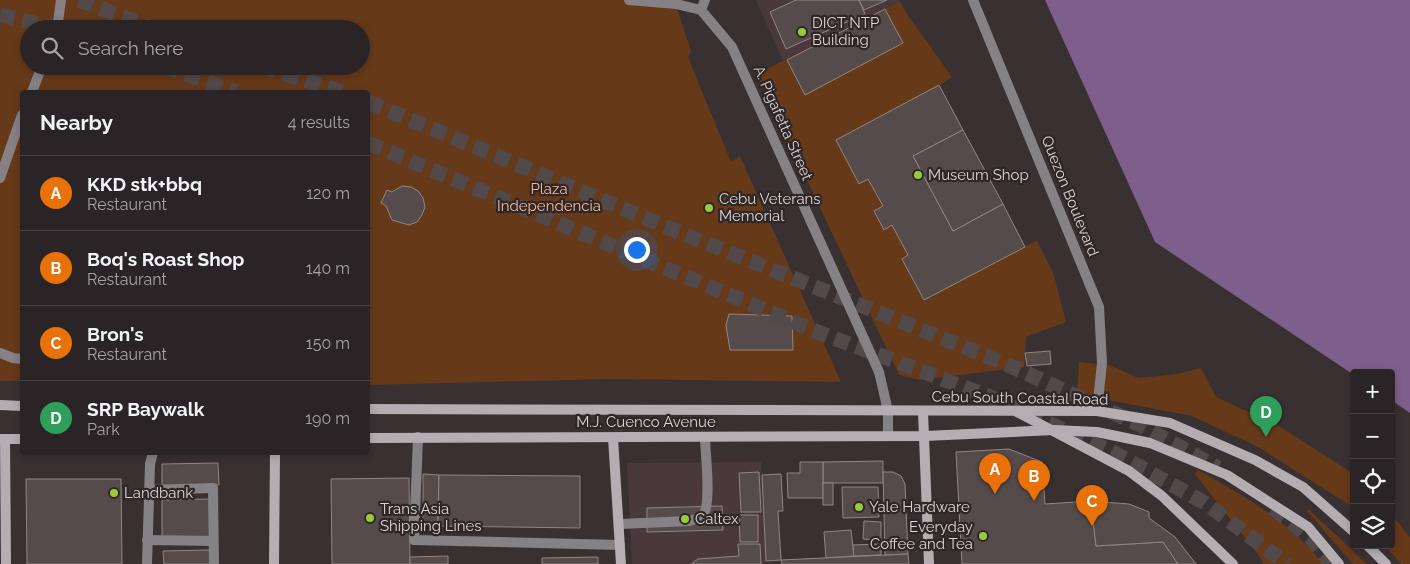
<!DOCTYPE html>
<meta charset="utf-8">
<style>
body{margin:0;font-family:Raleway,sans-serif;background:#373032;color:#f1f3f6}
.controls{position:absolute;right:15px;bottom:15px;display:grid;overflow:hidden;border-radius:5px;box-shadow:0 2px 8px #0003}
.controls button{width:45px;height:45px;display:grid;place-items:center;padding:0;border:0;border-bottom:1px solid #474143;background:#2b2426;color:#f1f3f6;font:25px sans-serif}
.you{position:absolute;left:636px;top:249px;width:18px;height:18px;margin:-12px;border:4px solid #fff;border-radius:50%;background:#1a73e8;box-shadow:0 0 0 8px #1a73e833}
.badge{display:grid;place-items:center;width:32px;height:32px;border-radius:50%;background:#bca0f2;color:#fff;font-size:16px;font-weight:700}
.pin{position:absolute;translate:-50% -41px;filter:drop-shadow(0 1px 2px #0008)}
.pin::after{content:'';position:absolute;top:26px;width:18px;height:15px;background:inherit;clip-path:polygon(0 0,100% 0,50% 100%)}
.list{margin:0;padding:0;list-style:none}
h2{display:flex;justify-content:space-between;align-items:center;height:65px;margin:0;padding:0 20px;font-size:21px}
h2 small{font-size:16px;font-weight:400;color:#a6a4a7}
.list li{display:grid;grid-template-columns:32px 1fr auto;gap:15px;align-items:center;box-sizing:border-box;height:75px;padding:0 20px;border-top:1px solid #474143}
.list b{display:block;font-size:19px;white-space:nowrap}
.list p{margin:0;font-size:16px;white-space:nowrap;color:#a6a4a7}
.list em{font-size:16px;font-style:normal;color:#a6a4a7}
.icon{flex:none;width:28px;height:28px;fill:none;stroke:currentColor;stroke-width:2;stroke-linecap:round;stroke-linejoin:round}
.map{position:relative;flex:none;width:1410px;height:564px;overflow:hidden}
.search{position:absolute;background:#2b2426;box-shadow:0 2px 8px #0003;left:20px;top:20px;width:350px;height:55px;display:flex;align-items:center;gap:12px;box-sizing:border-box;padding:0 18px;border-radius:28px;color:#a6a4a7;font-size:19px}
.panel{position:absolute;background:#2b2426;box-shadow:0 2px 8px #0003;left:20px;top:90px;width:350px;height:365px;border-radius:5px}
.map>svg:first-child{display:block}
.built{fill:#49393c}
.green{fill:#663919;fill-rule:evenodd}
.water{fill:#7e5f8c}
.building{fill:#554b4a;stroke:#918684}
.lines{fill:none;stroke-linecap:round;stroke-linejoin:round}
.highway-tunnel{stroke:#51494a;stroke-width:15;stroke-dasharray:15 8;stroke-linecap:butt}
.lane{stroke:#858184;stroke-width:10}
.street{stroke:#858184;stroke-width:10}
.secondary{stroke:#b4aeb2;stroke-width:10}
.poi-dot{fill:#97cc38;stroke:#2f2628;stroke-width:2}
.labels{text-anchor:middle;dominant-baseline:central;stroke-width:4.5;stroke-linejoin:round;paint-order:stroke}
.poi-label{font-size:15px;fill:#dad4d5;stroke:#2f2628;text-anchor:start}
.street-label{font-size:15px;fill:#dad4d5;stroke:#2f2628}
.park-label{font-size:15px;fill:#f5b892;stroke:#2f2628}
</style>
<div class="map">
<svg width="1410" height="564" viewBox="0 0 1410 564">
<rect width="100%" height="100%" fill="#393032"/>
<g class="built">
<polygon points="756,0 899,0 900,1 783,61"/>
<polygon points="761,462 766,564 632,564 627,463"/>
</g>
<g class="green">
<path d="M0 0H674L691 51 688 57 731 162 740 156 841 382 614 379 368 385V92H22V381H0ZM29 29H361V66H29Z"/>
<polygon points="900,1 907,14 952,77 939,86 1025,246 1037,241 1054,275 1066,322 1026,337 1024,367 920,380 899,375 757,74"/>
<polygon points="1079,362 1110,365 1138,378 1178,374 1201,368 1216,397 1279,426 1354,474 1354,508 1260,448 1192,416 1077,394"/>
<path d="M1198 470C1243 495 1291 522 1323 564H1263L1260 557 1195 474Z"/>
<polygon points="1308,509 1367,564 1353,564 1307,511"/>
<polygon points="1391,514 1410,537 1410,564 1401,564 1385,545 1391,545"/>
</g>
<polygon class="water" points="1045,0 1410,0 1410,413 1391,400 1391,373 1354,373 1354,375 1155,242"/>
<g class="building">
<polygon points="796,0 859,0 865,14 786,49 770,12"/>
<polygon points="859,0 887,0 864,10"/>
<polygon points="885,9 903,43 805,95 787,60"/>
<polygon points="939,85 963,130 913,156 953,231 1003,204 1025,247 924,300 902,259 908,255 892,225 884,230 874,211 883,206 868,179 859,184 836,140"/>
<polygon points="963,130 1003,204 953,231 913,156"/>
<polygon points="402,186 411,187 418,191 423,198 425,207 422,215 417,222 409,225 392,220 386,206 381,203 387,190 392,192"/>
<polygon points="729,314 792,316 793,350 730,350 726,325"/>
<polygon points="1050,351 1051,364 1027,366 1025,353"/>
<polygon points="1009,449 1042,462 1045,504 1091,501 1096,546 1163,542 1178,564 962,564 956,452"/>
<polygon points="883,461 883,483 823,483 823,462"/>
<polygon points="800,462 823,462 823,498 788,498 787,473 800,473"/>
<polygon points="218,463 219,485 162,486 162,464"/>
<polygon points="759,472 761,512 741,512 739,473"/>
<polygon points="883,472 893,472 901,476 905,484 908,554 885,555"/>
<polygon points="423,474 439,475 438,526 423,526"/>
<polygon points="781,474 783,511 778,511 781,560 766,561 762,475"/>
<polygon points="439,475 580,476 580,528 438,526"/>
<polygon points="409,478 410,564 332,564 331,479"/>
<polygon points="26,479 121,479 122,564 27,564"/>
<rect x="823" y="483" width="10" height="22"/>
<polygon points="842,487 878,487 879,517 843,518"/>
<polygon points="209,499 210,538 162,538 162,500"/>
<polygon points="1091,501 1129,504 1149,512 1149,518 1175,537 1196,564 1178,564 1163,542 1096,546"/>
<polygon points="722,506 723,530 647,532 647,508"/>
<polygon points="739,515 758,515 758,542 740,542"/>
<polygon points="864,521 881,522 881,540 863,539"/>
<polygon points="851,530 854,556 826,558 824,532"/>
<polygon points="738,544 760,544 761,564 691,564 698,559 739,556"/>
<polygon points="881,544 881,555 854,556 853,545"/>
<polygon points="211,550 212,564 164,564 163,551"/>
<polygon points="908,554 909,564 782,564 781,560"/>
<polygon points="448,556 448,564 410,564 410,557"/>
<polygon points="598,557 598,564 542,564 542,558"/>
</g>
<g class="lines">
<g class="highway-tunnel">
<polyline points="79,0 154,29"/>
<polyline points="0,15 61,29"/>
<polyline points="164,66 235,92"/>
<polyline points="262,66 342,92"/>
<polyline points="368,102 669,228 1006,364 1140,425 1218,468"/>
<polyline points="368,143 815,331 988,396 1113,452 1205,503 1287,564"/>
<polyline points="1273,508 1311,538 1331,564"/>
</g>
<g class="lane">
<polyline points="629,0 676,4 701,10 732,47 879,372 888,411 888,435"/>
<polyline points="973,0 1099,307 1102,363 1097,411"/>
<polyline points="701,10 705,0"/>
<polyline points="418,437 414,540 620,545"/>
<polyline points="149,490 213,488 214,564"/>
<path d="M620 524 689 521C694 520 700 519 703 515 712 504 705 452 705 437"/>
<polyline points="147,540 213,541"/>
<polyline points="147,564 150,464 153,452"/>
</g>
<g class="street">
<polyline points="57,29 61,0"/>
<polyline points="32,92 42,66"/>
<polyline points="0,178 22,115"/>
<polyline points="0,353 13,358 22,359"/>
</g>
<g class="secondary">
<polyline points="0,405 22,406"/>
<polyline points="368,409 1097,411 1170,423 1255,460 1303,487 1354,532"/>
<polyline points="923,412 929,564"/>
<polyline points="1017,412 1129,471 1162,496 1233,564"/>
<polyline points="368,438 925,436 1054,430 1097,432 1150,443 1227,475 1308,527 1339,564"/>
<polyline points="613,438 621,564"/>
<polyline points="0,439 22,439"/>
<polyline points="5,439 6,564"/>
<polyline points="1367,545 1386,564"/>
<polyline points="274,564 275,452"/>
</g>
</g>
<g class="poi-dot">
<circle cx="802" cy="32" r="5"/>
<circle cx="918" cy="175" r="5"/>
<circle cx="709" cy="208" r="5"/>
<circle cx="114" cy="493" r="5"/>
<circle cx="859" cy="507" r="5"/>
<circle cx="370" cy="518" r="5"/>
<circle cx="685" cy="519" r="5"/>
<circle cx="983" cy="536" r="5"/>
</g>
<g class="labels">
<g class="poi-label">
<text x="812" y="23">DICT NTP<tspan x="812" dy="17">Building</tspan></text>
<text x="928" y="175">Museum Shop</text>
<text x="719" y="199">Cebu Veterans<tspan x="719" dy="17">Memorial</tspan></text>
<text x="124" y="493">Landbank</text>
<text x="869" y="507">Yale Hardware</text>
<text x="380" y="509">Trans Asia<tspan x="380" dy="17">Shipping Lines</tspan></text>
<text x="695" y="519">Caltex</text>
<text x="973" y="527" text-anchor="end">Everyday<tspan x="973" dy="17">Coffee and Tea</tspan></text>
</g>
<g class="street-label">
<text transform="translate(783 123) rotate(66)">A. Pigafetta Street</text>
<text transform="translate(1070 196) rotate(68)">Quezon Boulevard</text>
<text transform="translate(1020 398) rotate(1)">Cebu South Coastal Road</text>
<text x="646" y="422">M.J. Cuenco Avenue</text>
</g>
<g class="park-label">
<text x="549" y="189">Plaza<tspan x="549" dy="17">Independencia</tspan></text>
</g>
</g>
</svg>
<div class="controls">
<button>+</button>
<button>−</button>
<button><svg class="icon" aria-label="locate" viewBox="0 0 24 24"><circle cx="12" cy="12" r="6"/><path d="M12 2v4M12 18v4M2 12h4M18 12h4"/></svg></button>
<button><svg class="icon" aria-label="layers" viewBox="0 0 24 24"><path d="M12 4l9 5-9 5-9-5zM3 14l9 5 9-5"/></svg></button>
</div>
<div class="you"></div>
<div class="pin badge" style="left:995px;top:494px;background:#e8710a">A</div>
<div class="pin badge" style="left:1034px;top:501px;background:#e8710a">B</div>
<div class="pin badge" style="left:1092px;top:526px;background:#e8710a">C</div>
<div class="pin badge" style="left:1266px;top:437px;background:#2e9e5b">D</div>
<div class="search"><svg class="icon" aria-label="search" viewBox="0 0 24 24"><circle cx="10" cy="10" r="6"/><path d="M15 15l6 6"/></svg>Search here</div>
<section class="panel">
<h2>Nearby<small>4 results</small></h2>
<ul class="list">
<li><span class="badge" style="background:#e8710a">A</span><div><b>KKD stk+bbq</b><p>Restaurant</p></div><em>120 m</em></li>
<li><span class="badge" style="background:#e8710a">B</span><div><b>Boq's Roast Shop</b><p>Restaurant</p></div><em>140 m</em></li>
<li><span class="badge" style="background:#e8710a">C</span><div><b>Bron's</b><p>Restaurant</p></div><em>150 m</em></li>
<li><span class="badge" style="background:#2e9e5b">D</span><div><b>SRP Baywalk</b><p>Park</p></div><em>190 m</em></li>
</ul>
</section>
</div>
